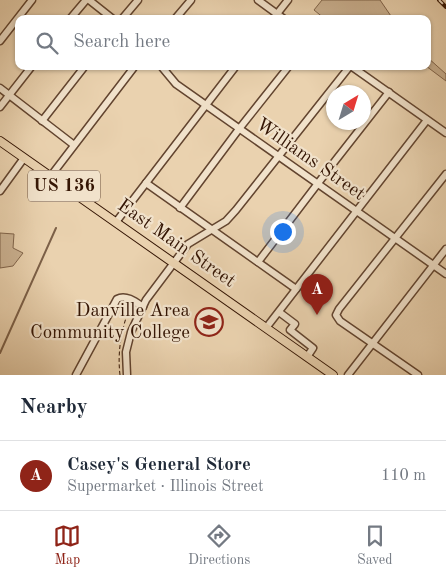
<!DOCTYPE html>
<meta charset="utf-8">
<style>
body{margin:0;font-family:"Old Standard TT",serif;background:#f2f2f3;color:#1f2937}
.compass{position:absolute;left:326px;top:85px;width:45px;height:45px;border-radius:50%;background:#fff;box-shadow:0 1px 4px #0004;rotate:38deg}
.you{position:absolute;left:282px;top:231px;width:18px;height:18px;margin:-12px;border:4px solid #fff;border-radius:50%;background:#1a73e8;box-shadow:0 0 0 8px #1a73e833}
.badge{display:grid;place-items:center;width:32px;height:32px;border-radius:50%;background:#8f2418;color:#fff;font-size:16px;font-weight:700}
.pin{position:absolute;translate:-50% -41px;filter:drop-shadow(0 1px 2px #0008)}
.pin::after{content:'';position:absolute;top:26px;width:18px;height:15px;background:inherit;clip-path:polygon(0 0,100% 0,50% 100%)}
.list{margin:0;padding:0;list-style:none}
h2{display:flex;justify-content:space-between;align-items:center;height:65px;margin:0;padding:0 20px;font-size:21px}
h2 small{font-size:16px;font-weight:400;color:#747a83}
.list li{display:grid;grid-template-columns:32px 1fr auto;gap:15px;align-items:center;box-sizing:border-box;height:70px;padding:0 20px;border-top:1px solid #e0e1e3}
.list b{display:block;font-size:19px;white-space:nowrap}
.list p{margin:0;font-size:16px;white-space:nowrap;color:#747a83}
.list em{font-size:16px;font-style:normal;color:#747a83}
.icon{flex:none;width:28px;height:28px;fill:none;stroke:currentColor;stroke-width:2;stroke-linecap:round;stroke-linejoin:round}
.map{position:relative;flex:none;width:446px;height:375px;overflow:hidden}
.search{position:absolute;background:#fff;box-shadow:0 1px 4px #0004;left:15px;right:15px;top:15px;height:55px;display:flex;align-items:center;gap:12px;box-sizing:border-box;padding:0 18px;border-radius:10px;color:#747a83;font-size:19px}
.sheet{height:135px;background:#fff}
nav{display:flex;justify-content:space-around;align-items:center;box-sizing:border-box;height:70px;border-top:1px solid #e0e1e3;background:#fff;font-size:14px;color:#747a83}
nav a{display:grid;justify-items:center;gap:2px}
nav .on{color:#8f2418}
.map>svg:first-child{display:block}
.green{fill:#cbb292;stroke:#80644b}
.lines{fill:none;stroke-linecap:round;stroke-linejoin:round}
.stream{stroke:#7c6048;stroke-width:2}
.minor-casing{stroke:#62442f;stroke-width:9}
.major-casing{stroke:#341504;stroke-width:10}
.path{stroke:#341504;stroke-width:1;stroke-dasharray:4 2.5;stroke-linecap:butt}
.minor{stroke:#f1e2cb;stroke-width:6}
.major{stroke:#ead2af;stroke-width:8}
.rail-casing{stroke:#341504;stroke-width:4}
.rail{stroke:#f1e2cb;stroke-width:2;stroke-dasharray:5.5;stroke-linecap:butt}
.labels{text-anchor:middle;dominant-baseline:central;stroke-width:4.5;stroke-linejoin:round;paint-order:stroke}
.shield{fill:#f1e2cb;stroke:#6d5240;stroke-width:1}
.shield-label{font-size:18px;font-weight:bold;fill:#341504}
.street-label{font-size:19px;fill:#341504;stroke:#f1e2cb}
.poi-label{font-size:19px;fill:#341504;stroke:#f1e2cb;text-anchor:end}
</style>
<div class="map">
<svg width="446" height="375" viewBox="0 0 446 375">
<rect width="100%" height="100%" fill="#ead2af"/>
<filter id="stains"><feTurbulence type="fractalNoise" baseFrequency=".004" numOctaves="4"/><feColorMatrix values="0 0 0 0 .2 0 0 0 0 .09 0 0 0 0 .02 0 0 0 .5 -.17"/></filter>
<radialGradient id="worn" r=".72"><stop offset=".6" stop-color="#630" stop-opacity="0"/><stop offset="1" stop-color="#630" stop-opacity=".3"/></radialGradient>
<g class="green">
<polygon points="322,0 380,0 393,19 349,19 348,17 325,19 314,10"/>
<polygon points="427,57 446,74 446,81 426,66 427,66"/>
<polygon points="0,233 14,234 13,248 23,253 13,266 0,268"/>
</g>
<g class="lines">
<polyline class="stream" points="0,353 56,228"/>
<defs>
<g id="minor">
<polyline points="89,0 113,19"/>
<polyline points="258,0 284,19"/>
<polyline points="70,19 86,0"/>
<polyline points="122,19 138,0"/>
<polyline points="175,19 191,0"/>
<polyline points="273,19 288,0"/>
<polyline points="0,41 32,0"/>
<polyline points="161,66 176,84 446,274"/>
<polyline points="351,66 446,133"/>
<polyline points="0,88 74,145"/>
<polyline points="0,107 32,66"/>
<polyline points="42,121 85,66"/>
<polyline points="50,177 135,66"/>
<polyline points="146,183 296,289"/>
<polyline points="0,191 24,158"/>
<polyline points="180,208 239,129 289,66"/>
<polyline points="116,222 236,66"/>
<polyline points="258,262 335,161 389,92"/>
<polyline points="279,312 295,324 290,330 313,348 307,357"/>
<polyline points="266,328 427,120"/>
<path d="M76 375 117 299C126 294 136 302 143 307"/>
<polyline points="127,375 126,352 131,332 146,300 188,244 226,221 236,210 350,66"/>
<polyline points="348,375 446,249"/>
<polyline points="418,375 340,321 336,315 339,309 446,174"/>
</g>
<polyline id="major" points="0,141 333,375"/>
</defs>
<use href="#minor" class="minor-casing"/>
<use href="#major" class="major-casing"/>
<path class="path" d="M120 375C117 350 122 329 130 305"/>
<use href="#minor" class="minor"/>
<use href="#major" class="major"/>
<defs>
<polyline id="rail" points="439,0 446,7"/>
</defs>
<use href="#rail" class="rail-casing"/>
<use href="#rail" class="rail"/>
</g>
<defs>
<symbol id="university-ring" viewBox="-11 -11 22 22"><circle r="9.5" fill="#f1e2cb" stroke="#8f2418" stroke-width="1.5"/><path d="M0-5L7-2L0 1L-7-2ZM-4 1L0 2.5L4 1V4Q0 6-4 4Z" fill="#8f2418"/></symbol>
</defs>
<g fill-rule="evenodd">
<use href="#university-ring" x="193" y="306" width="32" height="32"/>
</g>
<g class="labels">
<rect class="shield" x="28" y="170.5" width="72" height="31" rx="4"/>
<g class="shield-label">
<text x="64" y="186">US 136</text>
</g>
<g class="street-label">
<text transform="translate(310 160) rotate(35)">Williams Street</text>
<text transform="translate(176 244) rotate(35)">East Main Street</text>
</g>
<g class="poi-label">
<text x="190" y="311">Danville Area<tspan x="190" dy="22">Community College</tspan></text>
</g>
</g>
<rect width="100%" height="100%" filter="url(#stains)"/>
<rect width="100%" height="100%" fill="url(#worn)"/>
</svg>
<svg class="compass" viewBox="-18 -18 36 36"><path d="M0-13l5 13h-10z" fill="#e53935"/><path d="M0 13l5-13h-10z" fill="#747a83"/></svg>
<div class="you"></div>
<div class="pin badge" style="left:317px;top:315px">A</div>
<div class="search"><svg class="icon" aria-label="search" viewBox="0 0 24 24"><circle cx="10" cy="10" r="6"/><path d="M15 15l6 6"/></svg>Search here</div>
</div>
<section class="sheet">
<h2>Nearby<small></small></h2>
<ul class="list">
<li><span class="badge">A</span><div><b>Casey's General Store</b><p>Supermarket · Illinois Street</p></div><em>110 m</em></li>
</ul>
</section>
<nav>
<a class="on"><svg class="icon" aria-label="map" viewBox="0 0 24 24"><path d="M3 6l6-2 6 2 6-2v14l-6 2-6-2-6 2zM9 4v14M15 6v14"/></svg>Map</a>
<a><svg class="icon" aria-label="directions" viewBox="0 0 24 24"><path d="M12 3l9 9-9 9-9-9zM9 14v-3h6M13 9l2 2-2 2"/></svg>Directions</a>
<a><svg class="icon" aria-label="saved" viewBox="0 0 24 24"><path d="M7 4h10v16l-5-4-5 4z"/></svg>Saved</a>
</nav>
